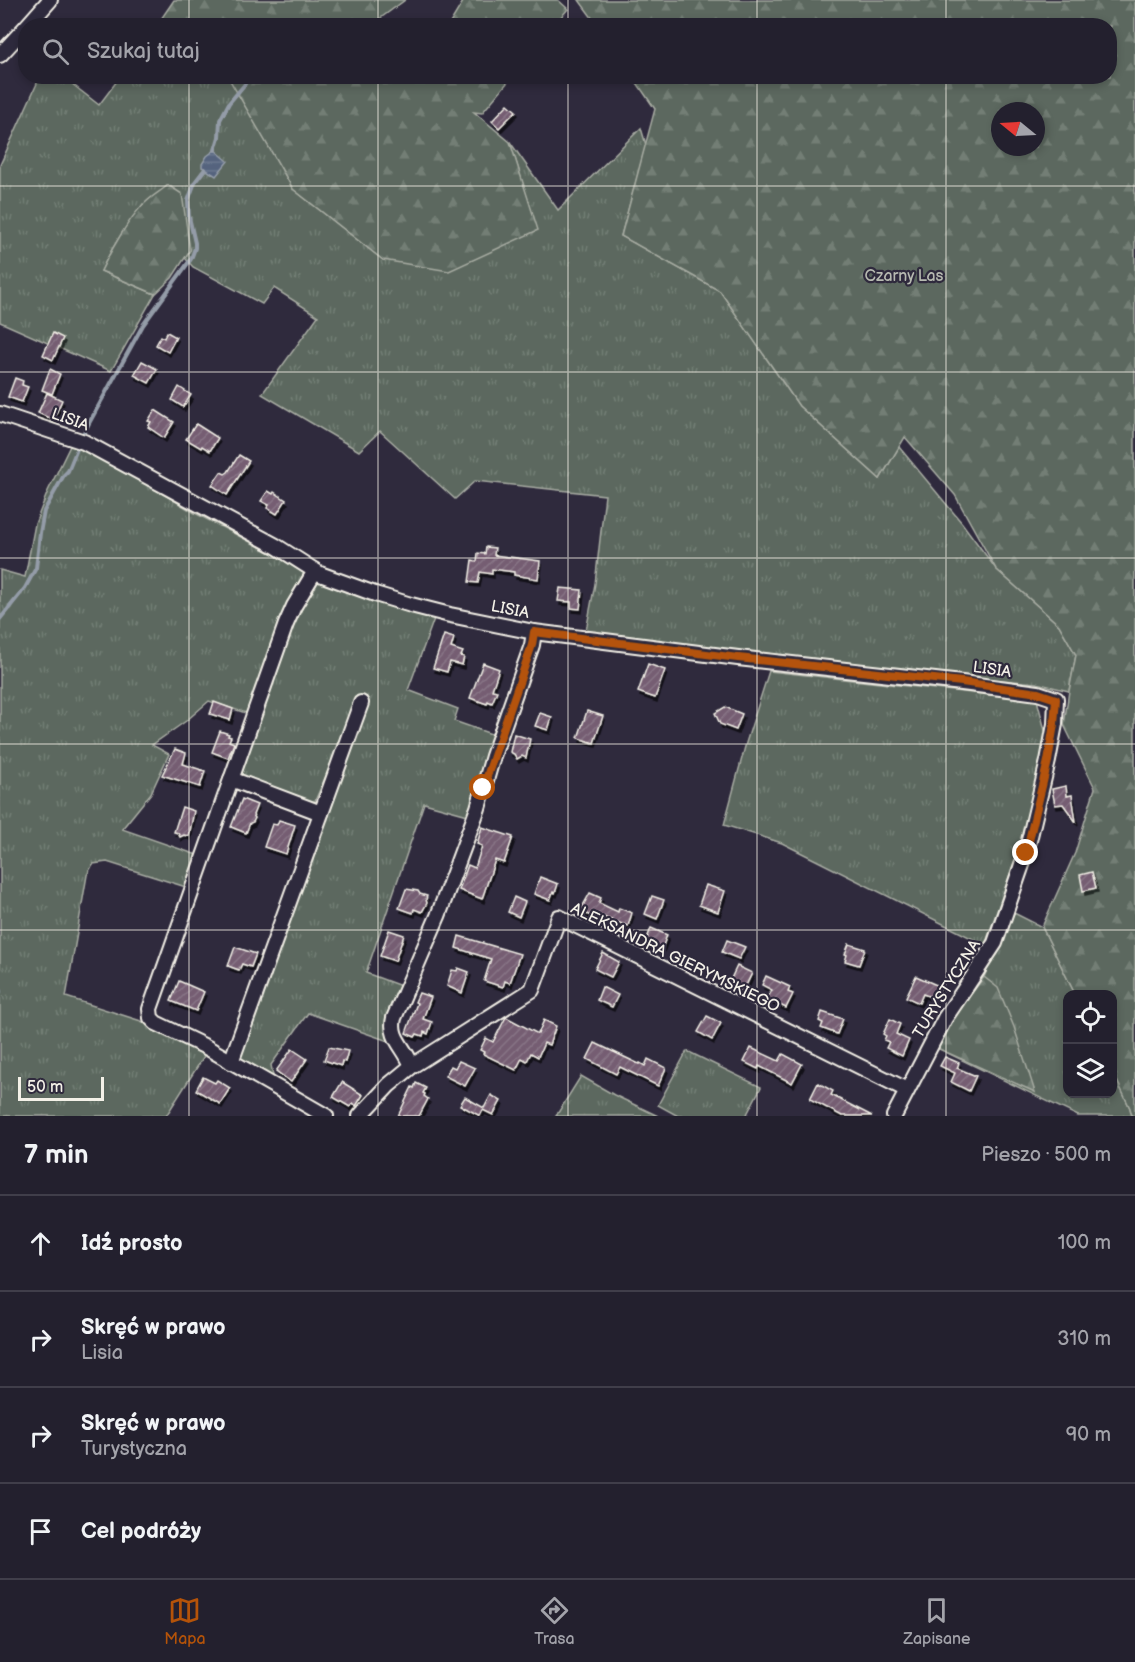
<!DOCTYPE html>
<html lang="pl">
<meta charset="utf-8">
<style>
body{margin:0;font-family:"Balsamiq Sans",sans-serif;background:#2b2836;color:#f1f3f6}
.controls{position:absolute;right:18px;bottom:18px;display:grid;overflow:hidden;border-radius:12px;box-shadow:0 3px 9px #0003}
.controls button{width:54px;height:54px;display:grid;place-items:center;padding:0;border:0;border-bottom:2px solid #403e4a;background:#23202e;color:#f1f3f6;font:30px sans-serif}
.compass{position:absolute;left:991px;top:102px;width:54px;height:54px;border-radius:50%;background:#23202e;box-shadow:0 3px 9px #0003;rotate:288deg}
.scale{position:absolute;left:18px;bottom:15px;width:86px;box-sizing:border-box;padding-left:6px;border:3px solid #f4f1e8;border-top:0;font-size:16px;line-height:21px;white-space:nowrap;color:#f4f1e8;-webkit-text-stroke:4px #2f2a3d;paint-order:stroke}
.stop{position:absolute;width:18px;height:18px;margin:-14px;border:4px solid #b45309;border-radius:50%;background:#fff}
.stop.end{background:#b45309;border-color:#fff;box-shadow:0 2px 6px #0008}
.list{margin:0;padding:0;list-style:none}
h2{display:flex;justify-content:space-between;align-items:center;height:78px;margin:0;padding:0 24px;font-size:26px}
h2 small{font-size:20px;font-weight:400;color:#a3a3aa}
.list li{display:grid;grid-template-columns:39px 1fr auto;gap:18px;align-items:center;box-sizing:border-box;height:96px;padding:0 24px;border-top:2px solid #403e4a}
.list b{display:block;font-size:22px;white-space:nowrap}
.list p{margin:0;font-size:20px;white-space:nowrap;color:#a3a3aa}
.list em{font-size:20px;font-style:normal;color:#a3a3aa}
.icon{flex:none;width:33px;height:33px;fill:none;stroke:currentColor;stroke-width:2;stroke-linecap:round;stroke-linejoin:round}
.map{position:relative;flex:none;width:1135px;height:1116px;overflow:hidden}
.search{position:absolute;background:#23202e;box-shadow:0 3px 9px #0003;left:18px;right:18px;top:18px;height:66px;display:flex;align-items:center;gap:15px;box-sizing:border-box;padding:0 21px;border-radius:24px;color:#a3a3aa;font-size:22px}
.sheet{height:462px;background:#23202e}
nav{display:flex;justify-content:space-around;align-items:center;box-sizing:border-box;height:84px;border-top:2px solid #403e4a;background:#23202e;font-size:16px;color:#a3a3aa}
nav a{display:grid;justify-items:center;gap:3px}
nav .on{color:#b45309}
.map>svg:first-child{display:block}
.grass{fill:url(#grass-tufts);stroke:#a8aca3;stroke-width:1.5}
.forest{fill:url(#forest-firs);stroke:#a8aca3;stroke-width:1.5;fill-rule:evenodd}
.water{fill:url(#water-rules);stroke:#949ca8;stroke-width:1.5}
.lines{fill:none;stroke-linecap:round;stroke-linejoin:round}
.stream{stroke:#949ca8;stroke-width:4}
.building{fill:url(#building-hatch);stroke:#f4f1e8;stroke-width:1.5;filter:url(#shadow)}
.minor-casing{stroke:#f4f1e8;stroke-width:18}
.minor{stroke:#2f2a3d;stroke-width:14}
.route{stroke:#b45309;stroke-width:8}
.grid{fill:none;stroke:#f4f1e8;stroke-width:1.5;stroke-opacity:0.55}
.labels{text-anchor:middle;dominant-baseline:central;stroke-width:4.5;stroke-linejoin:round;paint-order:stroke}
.park-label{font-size:16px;fill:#b7bab1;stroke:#2f2a3d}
.street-label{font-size:16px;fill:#f4f1e8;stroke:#2f2a3d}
</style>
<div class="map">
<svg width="1135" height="1116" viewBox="0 0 1135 1116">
<defs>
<pattern id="grass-tufts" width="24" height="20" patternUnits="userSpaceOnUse" patternTransform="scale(1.5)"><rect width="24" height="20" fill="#5b685e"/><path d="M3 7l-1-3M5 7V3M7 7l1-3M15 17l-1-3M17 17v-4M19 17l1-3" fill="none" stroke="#737e75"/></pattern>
<pattern id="forest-firs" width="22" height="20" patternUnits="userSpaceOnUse" patternTransform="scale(1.5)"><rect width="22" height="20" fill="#5b685e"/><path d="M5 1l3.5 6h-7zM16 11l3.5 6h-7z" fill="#737e75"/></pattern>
<pattern id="water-rules" width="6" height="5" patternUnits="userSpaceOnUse" patternTransform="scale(1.5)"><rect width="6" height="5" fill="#54637e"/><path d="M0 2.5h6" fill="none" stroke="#6d7a90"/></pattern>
<pattern id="building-hatch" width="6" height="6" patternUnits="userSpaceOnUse" patternTransform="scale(1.5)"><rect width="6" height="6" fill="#745d72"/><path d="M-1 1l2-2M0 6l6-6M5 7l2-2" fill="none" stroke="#887586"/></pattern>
<filter id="shadow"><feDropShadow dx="2" dy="4" stdDeviation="0" flood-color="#0009"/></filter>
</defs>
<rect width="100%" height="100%" fill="#2f2a3d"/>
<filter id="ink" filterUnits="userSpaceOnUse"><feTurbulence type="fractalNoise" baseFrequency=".0167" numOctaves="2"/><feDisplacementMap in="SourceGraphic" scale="12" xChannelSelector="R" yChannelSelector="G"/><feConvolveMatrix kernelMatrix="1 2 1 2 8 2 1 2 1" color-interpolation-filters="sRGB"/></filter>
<g filter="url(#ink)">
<g class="grass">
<path d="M40 77H63L99 105 120 77H229L293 189 383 260 537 230 510 142 558 210 641 128 646 145 621 236 720 291 799 406 880 479 899 447 962 523 996 569 1059 625 1076 655 1069 691 1036 683 846 667 586 631 595 584 605 495 475 481 455 499 380 431 359 451 262 394 318 316 274 288 262 304 193 267 185 258 190 250 187 235 143 204C128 225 112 246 101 271L155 294 111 371 0 322V165Z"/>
<polygon points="71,444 86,448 195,513 273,554 305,574 275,635 249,714 209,701 186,721 152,745 169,754 151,793 122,829 200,856 186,887 107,862 93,864 87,875 66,997 141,1021 206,1053 166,1116 0,1116 0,570 25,577 35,524 48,491"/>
<polygon points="317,578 435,616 408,690 458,709 454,721 494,735 468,815 424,803 366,973 401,986 391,1042 308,1013 271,1065 274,1081 237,1060 297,889 366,698 357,696 341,742 314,803 238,776 285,632"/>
<polygon points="769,671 1037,700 1046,734 1023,837 985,945 782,843 724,825 746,743"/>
<polygon points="1012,912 1042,927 1075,994 1068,994 1068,1094 1112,1094 1113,1072 1130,1108 1132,1116 1078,1116 937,1048 949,1023 984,977"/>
<polygon points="687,1051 761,1087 746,1116 678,1116 658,1105"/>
<polygon points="581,1076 614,1095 658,1116 556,1116"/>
</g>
<g class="forest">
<polygon points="174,0 405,0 371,25 200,26 197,22 181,25 157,25"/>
<polygon points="464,0 558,0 568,9 554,25 449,25"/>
<path d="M579 0H1135V1116H1132L1130 1108 1113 1072 1112 994H1075L1042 927 1075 853 1095 788 1064 725 1069 691 1076 655 1059 625 996 569 955 495 905 437 880 479 799 406 720 291 621 236 655 109 633 77 1110 76V26H598ZM1000 111H1036V147H1000Z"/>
<polygon points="228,77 512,77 482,113 474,112 510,142 538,230 449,271 383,260 293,189"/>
<path d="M168 185 182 194 190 250 172 278 155 294 101 271C110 252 130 216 145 203 152 196 161 191 168 185Z"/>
<polygon points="984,977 998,988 1014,1027 1035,1092 937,1048 949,1023"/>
</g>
<polygon class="water" points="215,150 228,161 216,176 202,167 202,164 207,156"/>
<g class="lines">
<g class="stream">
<polyline points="215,150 219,137 220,120 229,103 245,84 247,76"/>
<polyline points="82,436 143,325 191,259 195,248 195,243 189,217 188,201 195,182 205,169"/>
<polyline points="0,619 25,588 36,568 40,533 44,511 64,475 68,471 77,449"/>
<polyline points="0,992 0,991"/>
</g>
</g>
<g class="building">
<polygon points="508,104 516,111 499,128 492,121"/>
<polygon points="167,332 176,337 168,352 156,345 161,336 164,338"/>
<polygon points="53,333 63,338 53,360 43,355"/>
<polygon points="142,361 157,369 149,383 134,375"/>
<polygon points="50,369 60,374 52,394 42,390"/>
<polygon points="15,378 23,381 22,385 28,387 22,402 8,397"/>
<polygon points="179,387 191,395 183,407 172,400"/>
<polygon points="47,393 62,400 53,420 38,413"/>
<polygon points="155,410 174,422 164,438 148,427 151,422 148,421"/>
<polygon points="196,424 218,438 210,451 202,446 201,448 186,439"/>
<polygon points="239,455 249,461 227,495 212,485 221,472 225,474 228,472"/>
<polygon points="268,491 273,494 274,492 286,500 277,514 267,508 269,505 261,501"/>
<polygon points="486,547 495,548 494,555 540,561 538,579 514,575 514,572 492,569 492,574 480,572 478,583 469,582 472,560 477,561 478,553 485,554"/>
<polygon points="560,588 582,590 580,609 571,608 571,602 558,601"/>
<polygon points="444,635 454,638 451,648 463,652 461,656 464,657 462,665 450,662 447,672 433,668"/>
<polygon points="483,663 499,669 492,690 497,691 492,703 488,701 487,704 470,698"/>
<polygon points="648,664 665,670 655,698 638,692"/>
<polygon points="214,702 233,709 230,720 210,714"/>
<polygon points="725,707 742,714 736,730 720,724 715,713"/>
<polygon points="587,711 603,716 594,743 578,738"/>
<polygon points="540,713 552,717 548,730 535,726"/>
<polygon points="220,731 229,734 228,736 231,737 229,741 234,743 228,758 212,752"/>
<polygon points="514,734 530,739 526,758 522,756 517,759 514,754 510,752"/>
<polygon points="175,749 186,753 183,764 205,771 200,787 162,775"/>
<polygon points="1066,786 1067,796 1072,795 1076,822 1063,804 1055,805 1052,789"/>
<polygon points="242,799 257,805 253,815 255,818 253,822 250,823 246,833 231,827"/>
<polygon points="182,807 194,811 189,836 184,835 180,837 178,833 174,832"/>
<polygon points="279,820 295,825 286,854 264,847 272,824 277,825"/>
<polygon points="482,827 513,837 504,863 495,860 482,899 459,890 468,865 475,868 482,846 477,844"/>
<polygon points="1092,872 1096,888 1083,891 1080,875"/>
<polygon points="540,877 558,884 555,893 553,892 550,900 534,894"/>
<polygon points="706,885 725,891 718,912 699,905"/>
<polygon points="406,889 418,891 420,894 427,896 426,900 427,903 422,912 414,909 413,913 399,908"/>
<polygon points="590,893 601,898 599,903 618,912 619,908 632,913 628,926 600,916 599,920 580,911"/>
<polygon points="652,896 664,900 657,919 645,914"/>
<polygon points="514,897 525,902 519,917 508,912"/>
<polygon points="651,928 667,935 661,951 645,944"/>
<polygon points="389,930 404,935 395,961 380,956"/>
<polygon points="459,936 520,954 510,983 505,981 503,987 484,981 491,959 456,948"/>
<polygon points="727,940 745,947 739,959 722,952"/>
<polygon points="849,944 865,949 859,965 845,961 847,955 845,954"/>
<polygon points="235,947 256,954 251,967 242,964 239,970 228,966"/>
<polygon points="603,953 619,962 611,977 595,969"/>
<polygon points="737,966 752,973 743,992 728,985"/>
<polygon points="458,968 469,972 462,993 447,986 452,970 457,971"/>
<polygon points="766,976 790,987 788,992 793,994 786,1008 767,999 772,990 762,985"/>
<polygon points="916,976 941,987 936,999 923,994 919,1003 906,997"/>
<polygon points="179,981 204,992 196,1011 171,1001"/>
<polygon points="602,987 618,995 612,1007 597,1000"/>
<polygon points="419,993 431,997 423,1019 432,1022 428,1034 424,1032 423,1036 417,1034 415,1037 406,1033 417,1003 415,1002"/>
<polygon points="822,1012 843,1019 837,1034 821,1028 823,1023 819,1021"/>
<polygon points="707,1016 721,1023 712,1040 698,1032"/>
<polygon points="506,1017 538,1034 544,1020 556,1026 549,1045 544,1043 538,1057 531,1053 527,1061 522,1058 516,1070 483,1054 484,1052 480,1050 486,1038 493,1042"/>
<polygon points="890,1019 900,1024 896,1034 909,1040 902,1056 886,1048 889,1042 884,1040 886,1036 883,1034"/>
<polygon points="595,1043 639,1064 640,1063 645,1066 648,1059 666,1068 658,1086 620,1067 616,1074 587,1059"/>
<polygon points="329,1047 348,1051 345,1062 342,1061 341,1066 324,1060"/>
<polygon points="751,1048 779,1061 783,1054 802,1064 792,1083 759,1066 758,1069 744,1062"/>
<polygon points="292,1049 307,1059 291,1082 276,1071"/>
<polygon points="945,1057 959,1063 957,1068 976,1076 969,1091 951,1082 955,1073 940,1066"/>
<polygon points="459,1061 475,1068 465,1086 445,1076 451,1066 455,1068"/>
<polygon points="203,1077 215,1083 217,1080 230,1088 220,1104 196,1090"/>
<polygon points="342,1082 363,1095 356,1106 353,1103 350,1107 333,1097"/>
<polygon points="416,1083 426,1088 423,1093 425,1094 424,1096 428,1099 419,1116 398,1116 412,1087 414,1088"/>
<polygon points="818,1083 833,1091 831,1095 872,1116 842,1116 810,1099"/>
<polygon points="491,1095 501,1101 493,1115 483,1110 480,1116 460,1105 465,1097 484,1108"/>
</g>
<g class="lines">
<defs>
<g id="minor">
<polyline points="27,26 50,0"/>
<polyline points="0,55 26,27"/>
<polyline points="0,414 84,442 276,546 320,574 375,594 411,605 450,615 534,632 738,658 962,683 1038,693 1056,699 1055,724 1048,761 1026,853 995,943 968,984 945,1018 894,1116"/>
<polyline points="315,571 294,606 286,624 150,1009 151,1018 156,1023 206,1047 326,1116"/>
<polyline points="231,779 321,813"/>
<polyline points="231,1062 361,703"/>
<path d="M412 1066C405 1047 389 1038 394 1018L438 916 478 808 493 756 532 645 534 632"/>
<polyline points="360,1116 389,1085 412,1066 532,990 559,917 907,1090"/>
</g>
</defs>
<use href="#minor" class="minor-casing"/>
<use href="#minor" class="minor"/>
</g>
</g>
<g class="lines" filter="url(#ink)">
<polyline class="route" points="483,788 532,645 534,632 738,658 962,682 1038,693 1056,699 1054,724 1048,761 1026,853"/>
</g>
<path class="grid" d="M189 0V26M378 0V26M568 0V26M757 0V26M946 0V26M189 76V1116M378 76V1116M568 76V1116M757 76V1116M946 76V1116M0 186H1135M0 372H1135M0 558H1135M0 744H1135M0 930H1135"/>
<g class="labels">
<g class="park-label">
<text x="904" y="276">Czarny Las</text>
</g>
<g class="street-label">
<text transform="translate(70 420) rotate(20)">LISIA</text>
<text transform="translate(510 610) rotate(11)">LISIA</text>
<text transform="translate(992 670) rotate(8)">LISIA</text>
<text transform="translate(675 958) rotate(26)">ALEKSANDRA GIERYMSKIEGO</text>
<text transform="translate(947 989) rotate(-58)">TURYSTYCZNA</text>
</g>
</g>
</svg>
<div class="controls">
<button><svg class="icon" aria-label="locate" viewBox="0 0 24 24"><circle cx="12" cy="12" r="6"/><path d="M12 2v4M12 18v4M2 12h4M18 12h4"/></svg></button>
<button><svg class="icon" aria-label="layers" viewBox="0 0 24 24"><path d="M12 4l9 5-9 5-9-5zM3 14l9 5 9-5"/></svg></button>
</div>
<svg class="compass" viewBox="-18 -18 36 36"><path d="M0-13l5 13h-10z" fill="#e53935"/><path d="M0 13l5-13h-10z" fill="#a3a3aa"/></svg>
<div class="scale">50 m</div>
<div class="stop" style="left:483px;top:788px"></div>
<div class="stop end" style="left:1026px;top:853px"></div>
<div class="search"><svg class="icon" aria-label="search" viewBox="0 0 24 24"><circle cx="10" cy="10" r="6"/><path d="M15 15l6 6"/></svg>Szukaj tutaj</div>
</div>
<section class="sheet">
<h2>7 min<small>Pieszo · 500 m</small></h2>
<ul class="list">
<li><svg class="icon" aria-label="ahead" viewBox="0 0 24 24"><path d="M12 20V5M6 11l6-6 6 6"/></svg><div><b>Idź prosto</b></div><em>100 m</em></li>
<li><svg class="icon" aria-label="right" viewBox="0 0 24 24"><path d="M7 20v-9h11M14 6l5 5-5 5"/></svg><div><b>Skręć w prawo</b><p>Lisia</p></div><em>310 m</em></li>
<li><svg class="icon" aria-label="right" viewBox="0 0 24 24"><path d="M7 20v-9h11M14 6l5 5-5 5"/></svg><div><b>Skręć w prawo</b><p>Turystyczna</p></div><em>90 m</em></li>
<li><svg class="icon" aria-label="arrive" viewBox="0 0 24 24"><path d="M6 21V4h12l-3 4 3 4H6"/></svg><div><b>Cel podróży</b></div></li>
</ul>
</section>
<nav>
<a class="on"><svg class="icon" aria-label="map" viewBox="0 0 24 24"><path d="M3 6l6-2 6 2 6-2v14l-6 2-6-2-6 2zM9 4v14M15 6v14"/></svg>Mapa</a>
<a><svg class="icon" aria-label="directions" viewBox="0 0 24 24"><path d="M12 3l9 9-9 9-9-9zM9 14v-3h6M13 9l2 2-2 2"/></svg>Trasa</a>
<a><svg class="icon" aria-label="saved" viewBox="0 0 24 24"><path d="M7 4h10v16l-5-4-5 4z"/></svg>Zapisane</a>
</nav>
